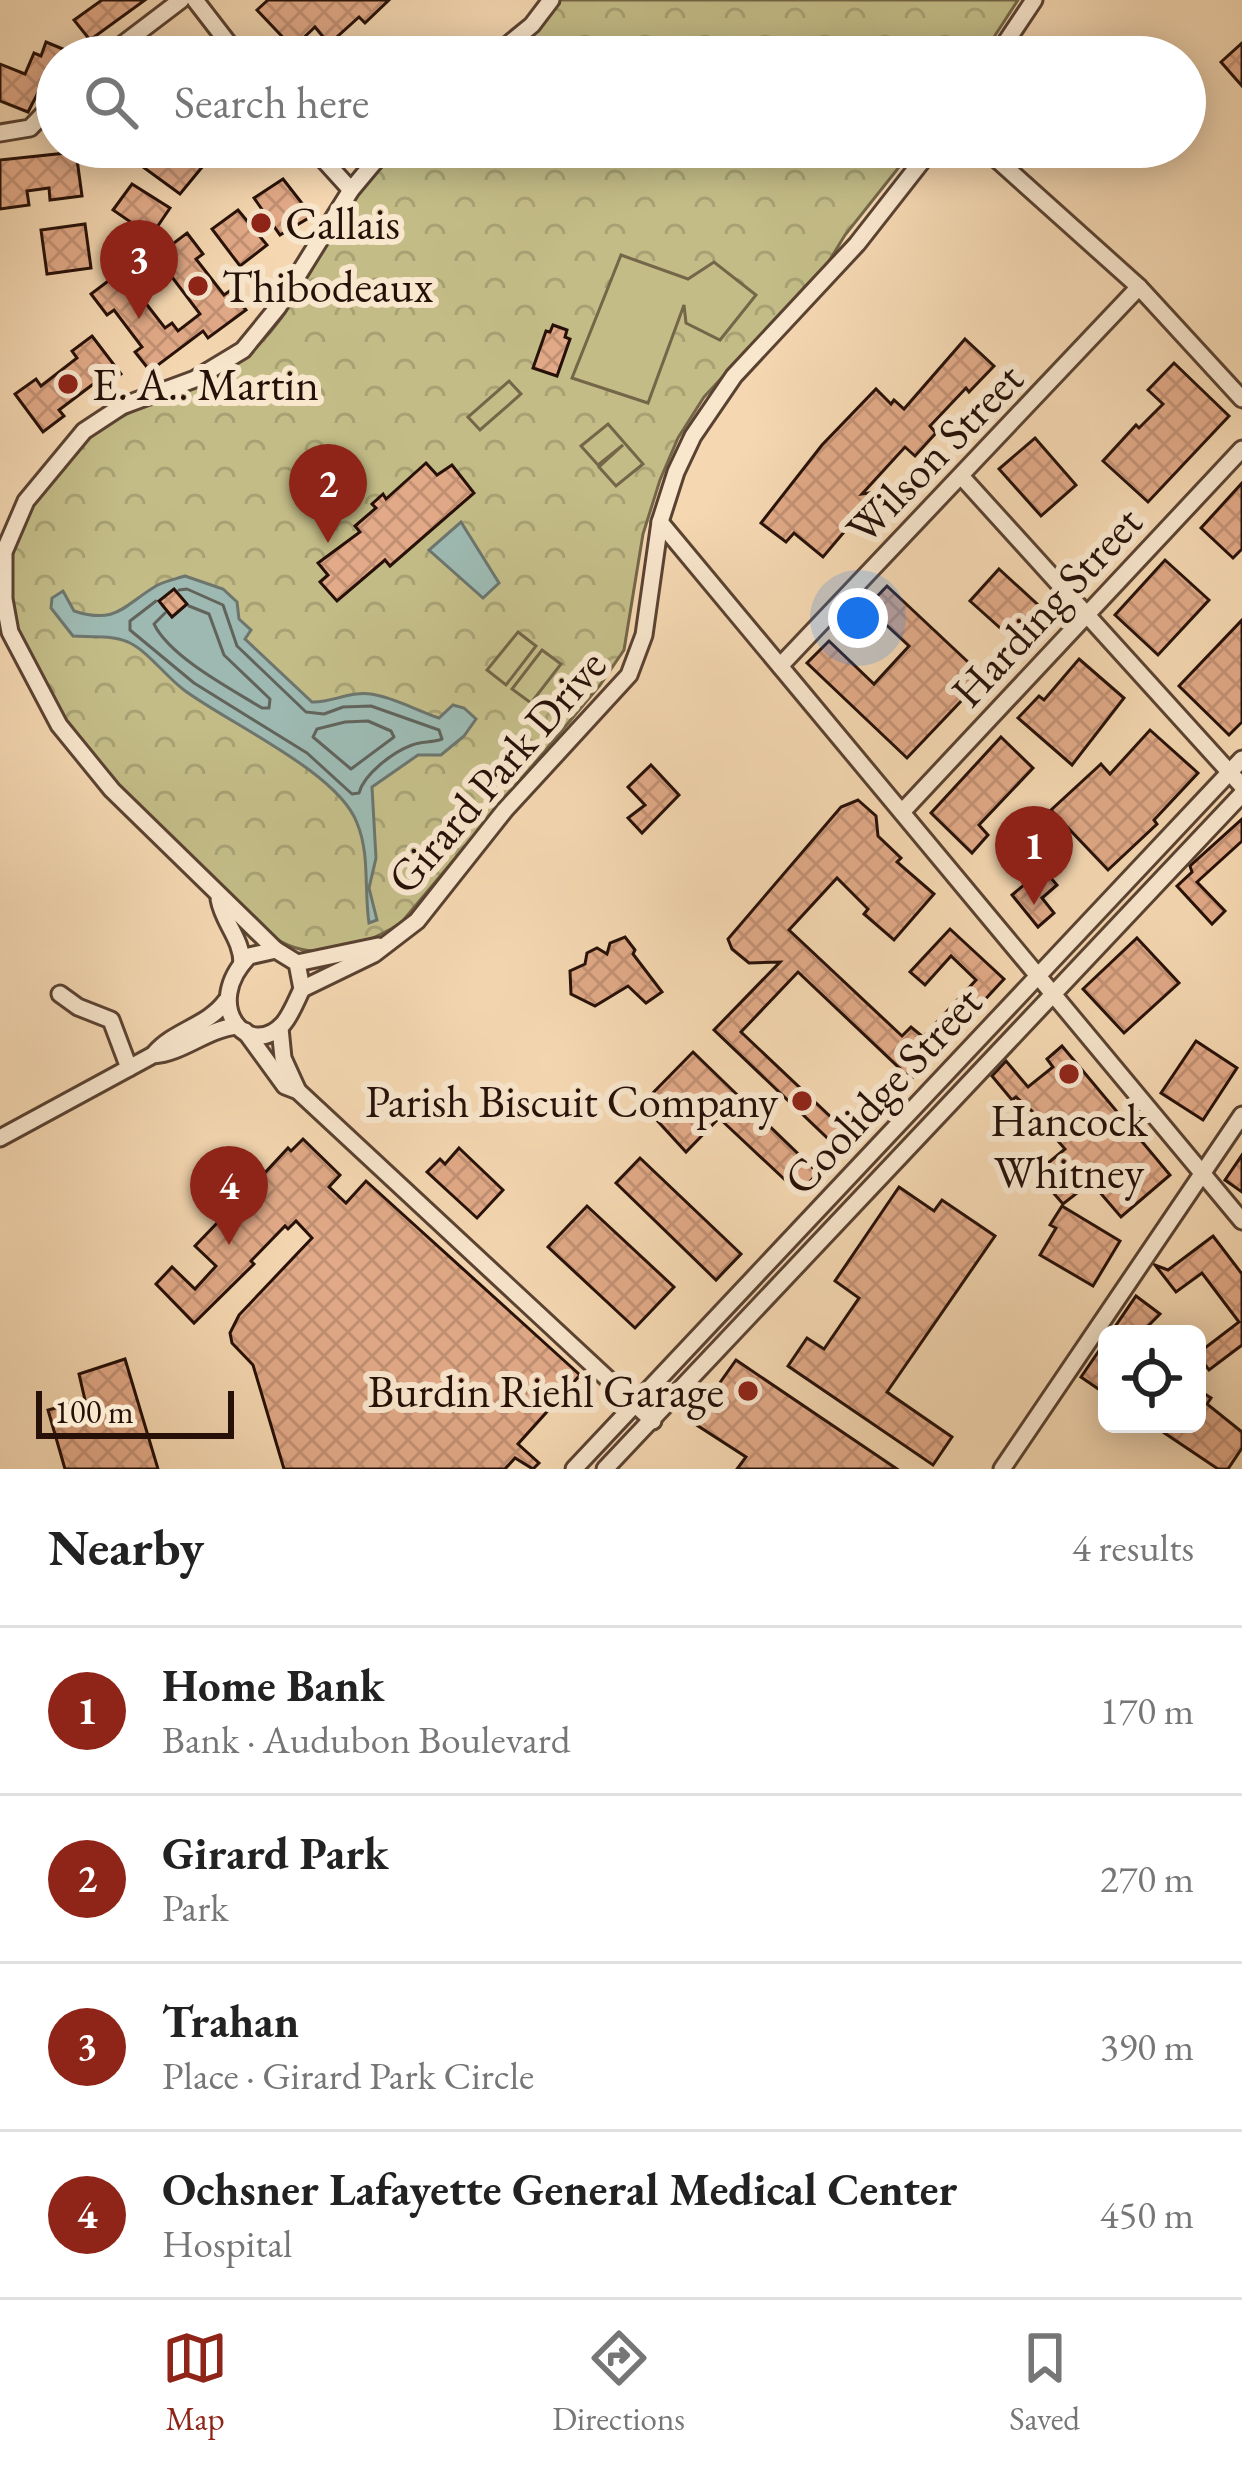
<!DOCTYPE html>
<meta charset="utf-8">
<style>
body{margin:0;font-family:"EB Garamond",serif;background:#f2f2f2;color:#222}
.controls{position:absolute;right:36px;bottom:36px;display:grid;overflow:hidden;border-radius:18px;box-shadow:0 6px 30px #0003}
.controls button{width:108px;height:108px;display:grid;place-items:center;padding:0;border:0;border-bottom:3px solid #e0e0e0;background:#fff;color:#222;font:60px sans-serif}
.scale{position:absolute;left:36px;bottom:30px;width:198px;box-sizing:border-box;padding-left:12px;border:6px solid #261008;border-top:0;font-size:33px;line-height:42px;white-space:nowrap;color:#261008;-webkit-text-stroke:9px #f8e6cd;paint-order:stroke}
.you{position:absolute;left:858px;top:618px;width:42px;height:42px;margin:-30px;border:9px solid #fff;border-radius:50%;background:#1a73e8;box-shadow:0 0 0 18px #1a73e833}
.badge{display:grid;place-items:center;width:78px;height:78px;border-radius:50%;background:#8f2418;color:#fff;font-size:39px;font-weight:700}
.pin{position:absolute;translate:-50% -99px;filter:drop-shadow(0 3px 6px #0008)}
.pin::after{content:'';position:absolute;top:63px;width:42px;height:36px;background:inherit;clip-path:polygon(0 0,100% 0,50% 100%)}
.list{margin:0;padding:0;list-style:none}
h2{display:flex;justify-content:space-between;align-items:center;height:156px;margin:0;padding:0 48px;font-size:51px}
h2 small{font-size:39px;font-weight:400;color:#767676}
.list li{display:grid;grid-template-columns:78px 1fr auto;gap:36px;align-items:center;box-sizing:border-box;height:168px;padding:0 48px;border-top:3px solid #e0e0e0}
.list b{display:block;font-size:45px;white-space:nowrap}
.list p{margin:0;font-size:39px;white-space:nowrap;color:#767676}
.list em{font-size:39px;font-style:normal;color:#767676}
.icon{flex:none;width:66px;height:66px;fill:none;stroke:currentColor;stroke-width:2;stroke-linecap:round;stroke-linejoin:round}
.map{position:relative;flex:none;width:1242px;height:1469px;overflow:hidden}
.search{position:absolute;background:#fff;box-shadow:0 6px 30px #0003;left:36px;right:36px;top:36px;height:132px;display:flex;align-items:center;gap:30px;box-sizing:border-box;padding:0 42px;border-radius:66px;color:#767676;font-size:45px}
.sheet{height:828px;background:#fff}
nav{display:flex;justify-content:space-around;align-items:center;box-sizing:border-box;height:168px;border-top:3px solid #e0e0e0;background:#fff;font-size:33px;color:#767676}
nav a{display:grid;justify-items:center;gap:6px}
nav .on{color:#8f2418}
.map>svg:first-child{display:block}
.park{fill:url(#park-crowns);stroke:#746648;stroke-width:3}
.pitch{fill:#c3bc87;stroke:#746648;stroke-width:3}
.water{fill:#9db9b1;stroke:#6d756d;stroke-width:3}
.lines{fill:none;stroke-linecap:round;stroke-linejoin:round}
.shore{stroke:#62645c;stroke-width:3}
.building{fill:url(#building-cross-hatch);stroke:#261008;stroke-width:3;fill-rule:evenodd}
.minor-casing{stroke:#5a4232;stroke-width:21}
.minor{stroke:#f8e6cd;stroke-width:15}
.poi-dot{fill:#8f2418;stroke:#f8e6cd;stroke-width:4.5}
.labels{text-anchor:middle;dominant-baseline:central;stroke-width:12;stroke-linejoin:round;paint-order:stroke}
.poi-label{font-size:45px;fill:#261008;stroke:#f8e6cd;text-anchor:start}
.street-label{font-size:45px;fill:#261008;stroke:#f8e6cd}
</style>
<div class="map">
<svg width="1242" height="1469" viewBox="0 0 1242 1469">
<defs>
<pattern id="park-crowns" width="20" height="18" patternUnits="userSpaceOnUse" patternTransform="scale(3)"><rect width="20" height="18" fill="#c3bc87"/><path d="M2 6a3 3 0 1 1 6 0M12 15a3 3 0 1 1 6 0" fill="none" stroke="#a7a173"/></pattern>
<pattern id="building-cross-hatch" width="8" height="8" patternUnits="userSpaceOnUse" patternTransform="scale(3)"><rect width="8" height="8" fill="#e2aa88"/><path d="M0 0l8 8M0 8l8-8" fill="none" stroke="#c29174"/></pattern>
</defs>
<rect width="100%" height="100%" fill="#f5d8b2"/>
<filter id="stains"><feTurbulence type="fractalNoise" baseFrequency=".00167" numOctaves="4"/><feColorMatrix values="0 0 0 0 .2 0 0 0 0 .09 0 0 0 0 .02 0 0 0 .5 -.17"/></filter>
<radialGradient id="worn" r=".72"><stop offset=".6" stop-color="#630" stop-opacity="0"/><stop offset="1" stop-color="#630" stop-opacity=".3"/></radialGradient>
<g class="park">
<polygon points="559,0 1018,0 981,57 503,57 534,32"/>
<path d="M397 147H915L845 235 826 266 704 397 678 438 660 480 643 534 624 650 600 685 401 923C362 947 313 966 272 936 194 861 15 707 9 595 6 534 43 476 89 438 137 397 203 397 249 354 299 310 322 241 361 188 371 174 385 160 397 147Z"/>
</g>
<g class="pitch">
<polygon points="621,255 688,279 714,262 756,295 720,340 686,323 684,305 648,403 572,378"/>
<polygon points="509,381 521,394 480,430 468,417"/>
<polygon points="608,424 643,464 616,486 599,467 623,445 598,465 581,446"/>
<polygon points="518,632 536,646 506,685 487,670"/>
<polygon points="542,650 561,664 531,703 512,689"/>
</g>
<g class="water">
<polygon points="461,522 499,583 483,598 429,550"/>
<path d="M185 576 223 589 237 602 239 619 251 630 245 639 312 702C331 703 350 691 371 694 393 697 418 711 439 718L453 705 464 708 476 719 464 736 441 755H418L372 787 376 858 369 888 377 920 369 923C364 890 370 854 357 823 338 772 228 723 184 690 165 676 148 651 128 642 111 635 90 637 73 636L51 608 52 598 63 591 74 611C117 625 124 605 156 586 164 581 176 579 185 576Z"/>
</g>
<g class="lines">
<g class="shore">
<path d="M156 601 130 621V630L194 683 307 753 352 794 359 793C364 774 393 752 412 745 422 741 432 743 442 739L439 730 371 706 343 707 324 714 306 712 237 646 223 605 187 589 179 590"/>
<path d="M165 613 154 624C170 657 231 689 262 708H269L270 699 224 655 209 614 189 606"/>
<polygon points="368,721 391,731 394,737 351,769 313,737 317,729 345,722"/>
</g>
</g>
<g class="building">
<polygon points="102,0 145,0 90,40 74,20"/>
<polygon points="268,0 389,0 365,23 359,17 329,44 315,27 293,48 257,10"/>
<polygon points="46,42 82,57 57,57 57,72 43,83 28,112 0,101 0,64 25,74 34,53 41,56"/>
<polygon points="1242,43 1242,86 1221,62"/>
<polygon points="158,147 175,147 203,166 180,194 143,167"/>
<polygon points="76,152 82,196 50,200 49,188 27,191 29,205 0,209 0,160"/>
<polygon points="283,179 312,216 280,235 254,198"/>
<polygon points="132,184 170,208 151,236 113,210"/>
<polygon points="238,210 267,245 240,266 212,229"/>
<polygon points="85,224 91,268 47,274 41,230"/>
<path d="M187 233 203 254 196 259 224 295 231 290 246 310 208 338 203 331 150 371 135 352 142 347 114 310 107 315 91 294 132 263 120 284ZM160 275 165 282 172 277 200 314 178 331 172 323 165 328 137 292Z"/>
<polygon points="553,325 567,330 565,337 570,339 557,376 533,368 546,331 550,332"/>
<polygon points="92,336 121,374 101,389 96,382 59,410 64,416 43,432 15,394 36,379 41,386 77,358 72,351"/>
<polygon points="965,339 994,366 969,392 966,388 930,426 936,433 915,456 905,447 862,494 884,491 886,504 866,506 823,557 794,533 786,542 761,523 822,445 876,389 891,404 894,400 904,409"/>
<polygon points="1174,363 1229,416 1148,502 1103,461 1136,425 1139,428 1163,404 1148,390"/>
<polygon points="1035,438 1076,485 1041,516 999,469"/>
<polygon points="426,463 437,475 452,465 474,493 390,566 385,560 337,601 320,582 328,575 318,563 360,532 355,526 376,508 372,504 383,494 386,499"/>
<polygon points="1242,483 1242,549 1233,558 1201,528"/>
<polygon points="1165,560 1209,600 1158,655 1115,615"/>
<polygon points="999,569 1047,613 1018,644 970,601"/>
<polygon points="887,586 984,677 907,758 807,663 829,641 874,684 909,646 867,607"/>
<polygon points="174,589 187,604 172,617 159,601"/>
<polygon points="1242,620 1242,722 1229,735 1179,686"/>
<polygon points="1079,659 1124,698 1072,765 1018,718 1039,696 1044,700"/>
<polygon points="1150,730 1198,773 1154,820 1157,824 1108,870 1051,810 1101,764 1110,774"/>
<polygon points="1001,737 1033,768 979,825 988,835 972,853 931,813"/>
<polygon points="651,765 679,795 642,833 628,818 645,805 628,787"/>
<polygon points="858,800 876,816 878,836 901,858 897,862 934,894 894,940 864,914 868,909 837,878 789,930 902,1036 911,1027 923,1037 976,980 951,956 925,985 910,972 950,929 1004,979 911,1079 798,972 741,1032 852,1137 840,1150 714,1030 780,962 749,963 732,949 728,939 841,807"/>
<polygon points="1242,819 1242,841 1197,882 1225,911 1212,924 1177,886 1192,872 1190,866"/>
<polygon points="1043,869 1057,885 1042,898 1054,913 1038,927 1012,895"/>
<polygon points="625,937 635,950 633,954 662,992 646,1003 628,986 595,1006 571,994 570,971 585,964 587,953 597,948 607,954 610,943"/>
<polygon points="1137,938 1179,983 1124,1033 1083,989"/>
<polygon points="1196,1041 1237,1068 1203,1120 1161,1093"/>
<polygon points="1062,1046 1170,1175 1121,1217 1091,1182 1063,1204 1036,1173 1065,1149 1032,1111 1016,1097 1012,1100 992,1076 1006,1061 1028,1087 1053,1067 1047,1059"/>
<polygon points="693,1052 818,1173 799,1193 719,1118 686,1152 642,1104"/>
<polygon points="303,1139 340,1175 329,1187 346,1203 366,1181 580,1375 518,1444 539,1463 533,1469 515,1458 505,1469 284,1469 253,1365 232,1343 230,1333 239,1315 312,1238 296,1221 288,1229 285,1226 251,1261 254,1264 194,1323 156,1284 172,1267 195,1289 216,1266 195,1246 218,1222 199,1203 206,1196 218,1208 245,1180 235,1171 244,1162 260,1178 288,1148 291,1151"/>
<polygon points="459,1148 503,1190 477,1218 427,1172 440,1159 445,1164"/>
<polygon points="1242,1155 1242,1192 1225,1180"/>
<polygon points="640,1158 741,1254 716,1280 616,1183"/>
<polygon points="899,1187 934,1211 942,1200 995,1236 887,1392 952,1437 933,1465 788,1366 807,1338 824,1349 859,1298 835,1281"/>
<polygon points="587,1206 674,1287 635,1328 548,1247"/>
<polygon points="1062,1206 1120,1241 1093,1286 1040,1255 1056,1228 1050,1225"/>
<polygon points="1213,1236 1242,1274 1242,1345 1209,1370 1197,1354 1239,1322 1202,1273 1176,1292 1155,1265 1168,1270"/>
<polygon points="1136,1296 1160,1314 1140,1334 1110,1334"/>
<polygon points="1107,1339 1107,1395 1081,1377"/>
<polygon points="125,1359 158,1469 65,1469 48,1410 85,1400 79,1374"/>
<polygon points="736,1360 897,1469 737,1469 746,1457 692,1422"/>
<polygon points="1197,1389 1211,1398 1207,1404 1242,1432 1242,1448 1228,1469 1218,1469 1151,1424 1197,1424"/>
</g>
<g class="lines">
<defs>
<g id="minor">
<polyline points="195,0 239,57"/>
<polyline points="106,57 181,0"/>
<polyline points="493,57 532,25 551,0"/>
<polyline points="996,57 1034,0"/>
<polyline points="0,133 30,128 57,100"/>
<polyline points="312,147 351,190"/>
<polyline points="983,147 1139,287 1242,399"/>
<polyline points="961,476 1242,786"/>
<polyline points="660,522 1242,1221"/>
<polyline points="780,666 1139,287"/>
<polyline points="902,812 1242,449"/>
<path d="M219 899C223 923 242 938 242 964"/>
<polyline points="276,950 112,790 59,725 10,632 4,599 4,552 26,501 84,431 122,406 195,379 243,350 278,307 351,190 387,147"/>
<path d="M276 950 297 963 302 989C296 1001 291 1015 283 1024 249 1061 200 1006 249 956Z"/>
<polyline points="297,963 378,946"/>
<polyline points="302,989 374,954 417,921 505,810 629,675 644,635 660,522 676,472 693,436 734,376 857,244 933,147"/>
<polyline points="60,994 78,1007 111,1020 129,1068"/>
<polyline points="280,1028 283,1058 298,1091"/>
<polyline points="245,1031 285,1086 298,1091 653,1421"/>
<path d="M155 1053C175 1030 208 1026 226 1001"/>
<path d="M0 1138 153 1055C183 1053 206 1029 237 1026"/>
<polyline points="574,1469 1242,759"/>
<polyline points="605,1469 1242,794"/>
<polyline points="1002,1469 1242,1115"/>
</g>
</defs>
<use href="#minor" class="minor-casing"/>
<use href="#minor" class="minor"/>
</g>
<g class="poi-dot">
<circle cx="261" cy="223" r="12"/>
<circle cx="198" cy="286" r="12"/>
<circle cx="68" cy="384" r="12"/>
<circle cx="1069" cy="1074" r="12"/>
<circle cx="802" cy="1101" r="12"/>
<circle cx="748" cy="1391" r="12"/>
</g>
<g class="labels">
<g class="poi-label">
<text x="285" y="223">Callais</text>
<text x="222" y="286">Thibodeaux</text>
<text x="92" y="384">E. A.. Martin</text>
<text x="778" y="1101" text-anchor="end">Parish Biscuit Company</text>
<text x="1069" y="1120" text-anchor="middle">Hancock<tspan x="1069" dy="52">Whitney</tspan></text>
<text x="724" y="1391" text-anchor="end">Burdin Riehl Garage</text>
</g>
<g class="street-label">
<text transform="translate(934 453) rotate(-46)">Wilson Street</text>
<text transform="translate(1046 606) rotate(-47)">Harding Street</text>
<text transform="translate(496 771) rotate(-49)">Girard Park Drive</text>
<text transform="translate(882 1090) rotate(-47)">Coolidge Street</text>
</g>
</g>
<rect width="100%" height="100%" filter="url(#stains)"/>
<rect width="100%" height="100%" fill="url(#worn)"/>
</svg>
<div class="controls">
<button><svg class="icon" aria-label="locate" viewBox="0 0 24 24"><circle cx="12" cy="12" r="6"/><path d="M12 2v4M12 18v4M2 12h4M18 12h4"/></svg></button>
</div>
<div class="scale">100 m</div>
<div class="you"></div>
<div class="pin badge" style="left:1034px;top:905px">1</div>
<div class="pin badge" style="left:328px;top:543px">2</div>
<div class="pin badge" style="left:139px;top:319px">3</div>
<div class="pin badge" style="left:229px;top:1245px">4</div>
<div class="search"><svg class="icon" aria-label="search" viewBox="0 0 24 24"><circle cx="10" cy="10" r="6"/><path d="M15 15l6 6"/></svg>Search here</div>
</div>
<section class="sheet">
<h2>Nearby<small>4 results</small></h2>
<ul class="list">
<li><span class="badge">1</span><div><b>Home Bank</b><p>Bank · Audubon Boulevard</p></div><em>170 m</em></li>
<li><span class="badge">2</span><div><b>Girard Park</b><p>Park</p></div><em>270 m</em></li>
<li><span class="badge">3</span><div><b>Trahan</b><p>Place · Girard Park Circle</p></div><em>390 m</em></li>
<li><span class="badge">4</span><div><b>Ochsner Lafayette General Medical Center</b><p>Hospital</p></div><em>450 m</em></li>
</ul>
</section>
<nav>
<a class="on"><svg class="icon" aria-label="map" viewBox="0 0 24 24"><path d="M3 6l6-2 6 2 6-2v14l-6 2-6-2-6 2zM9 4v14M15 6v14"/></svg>Map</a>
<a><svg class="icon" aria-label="directions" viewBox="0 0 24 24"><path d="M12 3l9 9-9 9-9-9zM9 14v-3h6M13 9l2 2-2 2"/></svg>Directions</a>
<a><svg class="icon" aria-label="saved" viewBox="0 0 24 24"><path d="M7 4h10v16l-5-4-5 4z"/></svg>Saved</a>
</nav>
